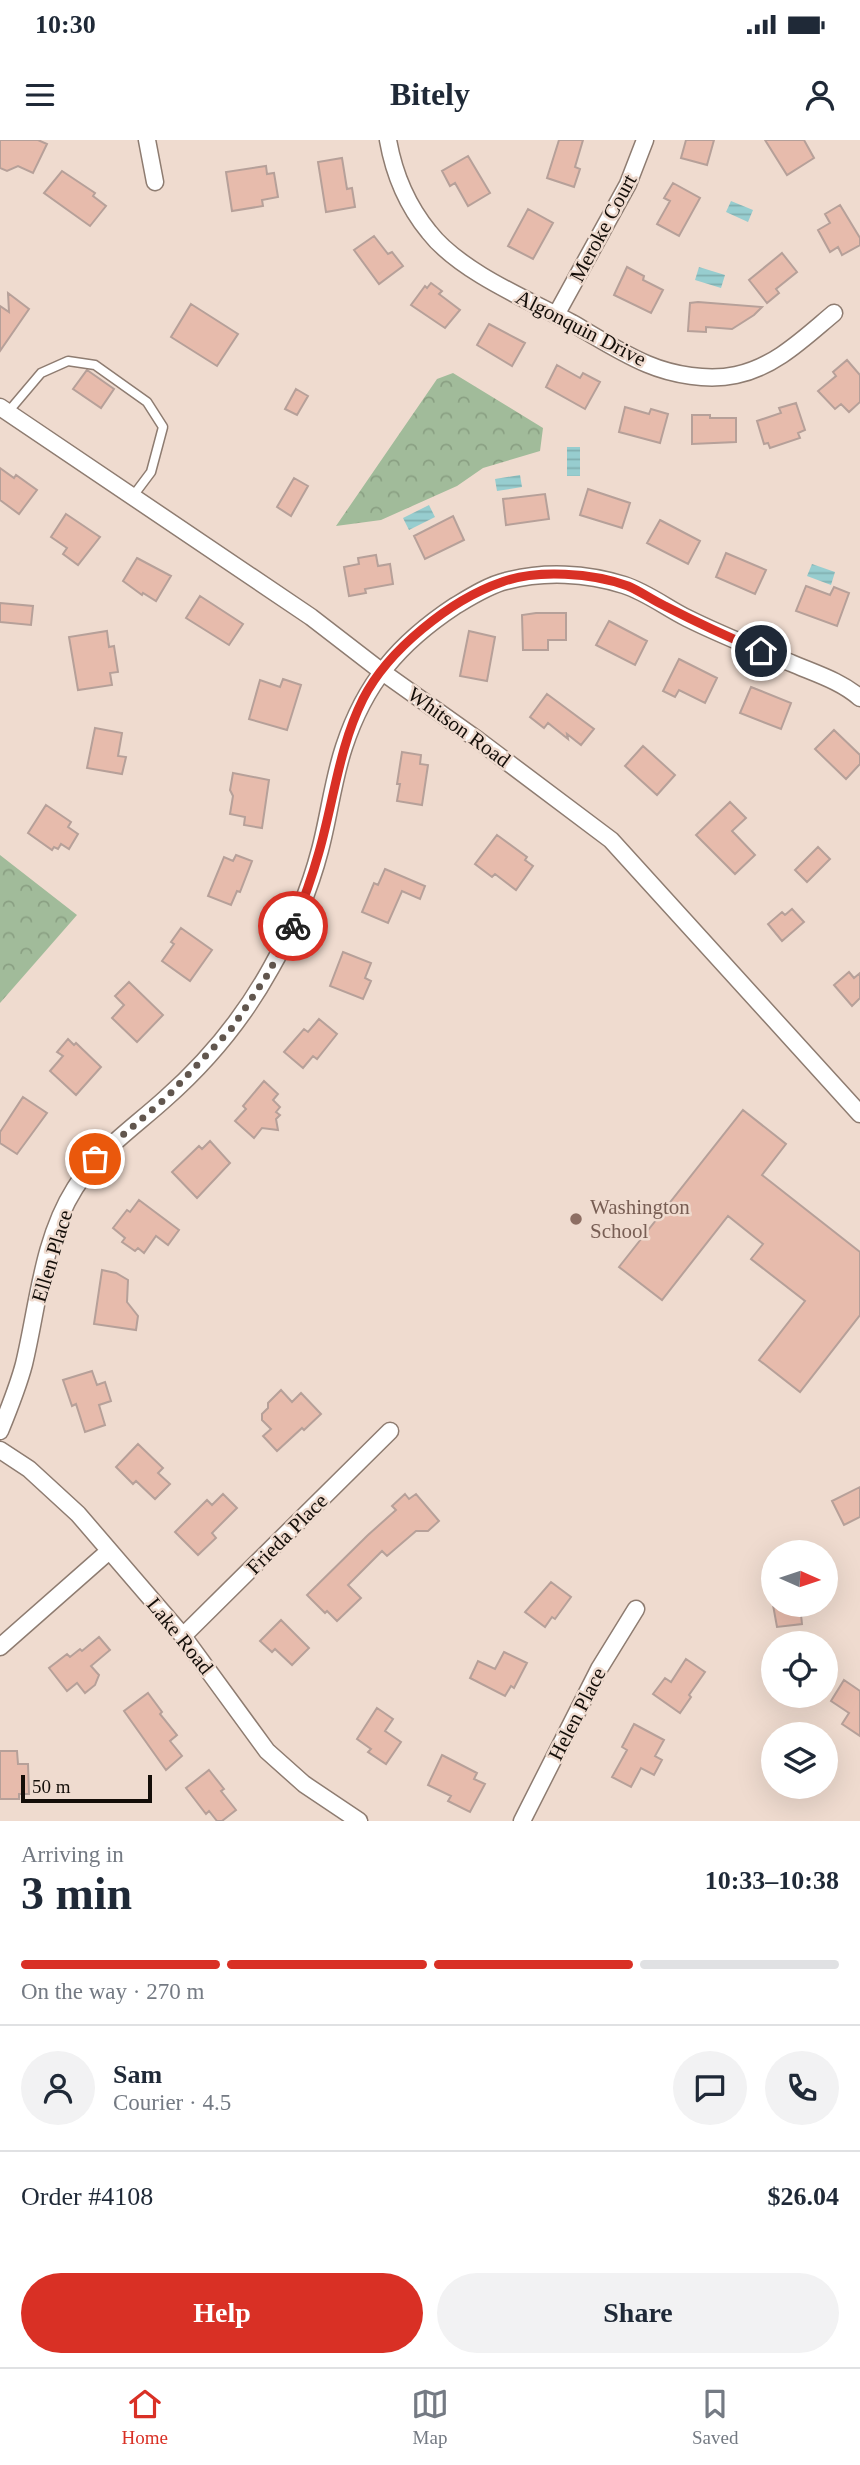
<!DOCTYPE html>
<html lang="en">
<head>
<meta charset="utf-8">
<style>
	body { margin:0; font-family:"Times New Roman",serif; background:#f2f2f3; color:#1f2937; height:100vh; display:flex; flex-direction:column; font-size:26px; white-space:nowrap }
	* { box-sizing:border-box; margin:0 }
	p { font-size:23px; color:#747a83 }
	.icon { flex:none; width:38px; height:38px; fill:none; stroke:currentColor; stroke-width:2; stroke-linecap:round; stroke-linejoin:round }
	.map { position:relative; height:1681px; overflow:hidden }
	.panel { display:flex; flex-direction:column; background:#fff; flex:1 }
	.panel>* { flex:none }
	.needle { width:46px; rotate:93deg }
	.fabs { position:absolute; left:761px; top:1400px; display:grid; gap:14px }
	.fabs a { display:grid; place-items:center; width:77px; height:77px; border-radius:50%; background:#fff; box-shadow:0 7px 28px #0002; font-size:35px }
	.scale { position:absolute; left:21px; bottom:18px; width:131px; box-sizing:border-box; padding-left:7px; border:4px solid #140e09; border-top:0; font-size:19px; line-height:24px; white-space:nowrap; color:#140e09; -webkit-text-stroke:5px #efdbcf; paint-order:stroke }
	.pin { position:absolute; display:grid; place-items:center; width:60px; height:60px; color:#fff; margin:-30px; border:4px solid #fff; border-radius:50%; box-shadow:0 2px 7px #0007 }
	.courier { position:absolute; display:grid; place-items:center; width:70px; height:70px; margin:-35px; border:5px solid #d93025; border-radius:50%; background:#fff; color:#222; box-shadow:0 2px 9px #0007 }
	.overview em { font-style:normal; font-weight:800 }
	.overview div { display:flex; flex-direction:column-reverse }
	.overview { display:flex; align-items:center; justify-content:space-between; height:119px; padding:0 21px }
	h1 { font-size:46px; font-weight:800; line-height:52px }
	.bar { display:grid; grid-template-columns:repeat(4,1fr); gap:10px 7px; align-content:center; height:84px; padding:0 21px }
	.bar i { height:9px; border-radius:5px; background:#e0e1e3 }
	.bar .on { background:#d93025 }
	.bar p { grid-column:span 4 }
	.line { display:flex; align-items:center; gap:18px; padding:0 21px; border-top:2px solid #e0e1e3 }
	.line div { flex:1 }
	.round { display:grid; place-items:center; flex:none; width:74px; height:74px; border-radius:37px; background:#f2f2f3 }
	.action { display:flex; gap:14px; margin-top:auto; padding:14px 21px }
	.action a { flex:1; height:80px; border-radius:42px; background:#d93025; color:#fff; font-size:28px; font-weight:800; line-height:80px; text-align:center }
	.action a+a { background:#f2f2f3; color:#1f2937 }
	.status { display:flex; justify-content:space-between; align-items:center; height:49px; padding:0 35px; background:#fff; direction:ltr }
	.status svg { height:19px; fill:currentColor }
	header { display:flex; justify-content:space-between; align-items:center; height:91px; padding:0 21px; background:#fff; font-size:32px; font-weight:800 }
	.tabs { display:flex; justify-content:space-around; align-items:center; height:98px; border-top:2px solid #e0e1e3; background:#fff; font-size:19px; color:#747a83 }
	.tabs a { display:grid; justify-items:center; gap:4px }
	.tabs .on { color:#d93025 }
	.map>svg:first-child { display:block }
	.forest { fill:url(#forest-crowns) }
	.water { fill:url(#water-rules) }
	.building { fill:#e7bbac; stroke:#b6a099; stroke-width:2 }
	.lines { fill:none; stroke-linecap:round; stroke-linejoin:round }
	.service-casing { stroke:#8e7c71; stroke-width:11 }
	.minor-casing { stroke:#8e7c71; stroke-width:19 }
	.service { stroke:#fff; stroke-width:8 }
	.minor { stroke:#fff; stroke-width:16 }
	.done { stroke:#61564e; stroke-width:7; stroke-dasharray:0 12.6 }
	.route { stroke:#d93025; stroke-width:9 }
	.education-dot { fill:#8d6e63; stroke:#efdbcf; stroke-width:2.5 }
	.labels { text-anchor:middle; stroke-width:5; stroke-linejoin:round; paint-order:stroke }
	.street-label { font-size:21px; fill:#140e09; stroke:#efdbcf }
	.education-label { font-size:21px; fill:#785e54; stroke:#efdbcf; text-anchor:start }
</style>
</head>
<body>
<div class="status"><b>10:30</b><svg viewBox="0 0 49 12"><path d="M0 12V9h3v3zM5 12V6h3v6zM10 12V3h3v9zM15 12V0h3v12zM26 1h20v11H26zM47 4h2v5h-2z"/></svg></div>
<header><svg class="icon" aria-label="menu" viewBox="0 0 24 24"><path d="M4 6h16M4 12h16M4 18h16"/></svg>Bitely<svg class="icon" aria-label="person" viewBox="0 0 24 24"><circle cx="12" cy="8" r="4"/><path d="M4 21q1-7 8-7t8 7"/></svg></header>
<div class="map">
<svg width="860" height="1681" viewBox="0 0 860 1681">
	<defs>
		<pattern id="forest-crowns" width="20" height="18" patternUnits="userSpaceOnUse" patternTransform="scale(1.75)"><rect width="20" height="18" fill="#a1bb9a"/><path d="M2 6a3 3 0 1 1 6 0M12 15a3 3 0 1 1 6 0" fill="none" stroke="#8aa083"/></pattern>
		<pattern id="water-rules" width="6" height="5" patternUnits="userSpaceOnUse" patternTransform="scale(1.75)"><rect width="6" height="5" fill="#97cdcf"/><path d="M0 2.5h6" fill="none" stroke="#81afb0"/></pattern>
	</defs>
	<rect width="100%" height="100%" fill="#efdbcf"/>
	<path class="forest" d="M453,233l90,55 -3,23 -57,17 -26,18 -76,34 -45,6 101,-147z
		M0,715l77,60 -77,88z"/>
	<path class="water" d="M731,61l22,9 -5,12 -22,-10z
		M699,127l26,8 -4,13 -26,-8z
		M567,307h13v29h-13z
		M520,335l2,12 -25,4 -2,-12z
		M429,365l6,12 -26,13 -6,-12z
		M812,424l23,8 -4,13 -24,-9z"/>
	<path class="building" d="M0,0h38l9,4 -14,29 -15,-7 -11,5 -7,-3z
		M559,0h24l-8,27 5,2 -6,18 -27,-9z
		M686,0h28l-7,25 -26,-7z
		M765,0h39l10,18 -27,17z
		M468,16l22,37 -22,13 -13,-23 -5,3 -8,-15z
		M342,18l5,31 5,-1 3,19 -29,5 -8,-50z
		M266,26l1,8 7,-1 4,24 -16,3 1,6 -31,5 -6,-39z
		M62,31l33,22 -2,3 13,10 -16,20 -46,-33z
		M673,43l27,15 -21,38 -22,-12 13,-23 -6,-3z
		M840,65l20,33v7l-18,10 -4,-8 -8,5 -12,-22 12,-7 -5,-9z
		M528,69l25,14 -20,36 -25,-13z
		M374,96l14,18 4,-2 11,14 -24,18 -25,-34z
		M782,113l15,19 -21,17 3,4 -12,10 -18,-23z
		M627,127l17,9 -1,4 20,10 -12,23 -37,-18z
		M431,143l11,8 -3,3 21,16 -15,18 -34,-23 14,-19 2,2z
		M8,153l21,16 -29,42v-45l9,6z
		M698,162l64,5 -8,8 -22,14 -26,-2v5l-18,-1 2,-28z
		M191,164l47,30 -21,32 -46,-29z
		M489,184l36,19 -13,23 -35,-21z
		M847,220l13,15v27l-11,10 -8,-8 -6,5 -17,-18 18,-15 -3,-4z
		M557,225l23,13 3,-5 17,9 -15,27 -39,-22z
		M87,230l27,19 -13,19 -28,-19z
		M296,249l12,7 -11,19 -12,-6z
		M796,263l9,27 -7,3 2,5 -30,10 -2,-5 -4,1 -7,-23 24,-8 -2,-5z
		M625,267l24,7 2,-5 17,5 -8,29 -41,-11z
		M692,275h18v3h26v24l-44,2z
		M0,328l14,10 2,-3 21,15 -18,24 -19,-14z
		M294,338l14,8 -17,30 -14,-9z
		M588,349l42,14 -8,25 -42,-13z
		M545,354l4,25 -43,6 -3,-26z
		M66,374l34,23 -22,28 -15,-11 4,-6 -16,-11z
		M453,376l11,24 -39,19 -11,-23z
		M660,380l40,21 -12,23 -41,-21z
		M726,413l40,17 -11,24 -39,-17z
		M376,415l2,11 12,-2 3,20 -28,5 1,4 -17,3 -5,-29 15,-3 -1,-6z
		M137,418l34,18 -15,25 -13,-8 -1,2 -19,-14z
		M806,446l24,9 4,-8 15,6 -12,33 -41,-15z
		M200,456l43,28 -14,21 -43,-27z
		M0,463l33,3 -2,19 -31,-3z
		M536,473h30v27h-18v10h-25l-1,-35z
		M609,481l38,20 -12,24 -39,-20z
		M107,491l2,16 5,-1 4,26 -8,1 2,12 -34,5 -9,-53z
		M469,491l26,6 -8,44 -27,-5z
		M679,519l38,19 -12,25 -26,-13 -4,7 -12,-6z
		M283,539l18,6 -14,45 -38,-11 11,-39 20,7z
		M751,547l40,16 -10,26 -41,-16z
		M547,554l47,35 -13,16 -14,-11 1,5 -20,-16 -4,5 -14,-11z
		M95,588l27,5 -4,23 8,1 -4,17 -35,-6z
		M834,590l26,25v9l-14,15 -31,-30z
		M643,606l32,29 -18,20 -32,-29z
		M402,612l19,3 -1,9 8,1 -6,40 -25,-4 3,-17h-3z
		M233,633l36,7 -7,48 -18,-3 1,-8 -15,-3 3,-18 -3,-6z
		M730,662l16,16 -14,13 23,24 -20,19 -39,-39z
		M46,665l25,17 -3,5 10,7 -9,15 -8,-5 -3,5 -4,-2 -2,3 -24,-17z
		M497,695l30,22 -2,3 8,6 -17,24 -21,-16 -3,3 -17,-13z
		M818,707l12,12 -23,23 -12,-12z
		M236,715l16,6 -12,31 -3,-1 -6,14 -23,-9 16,-39 9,4z
		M385,729l40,17 -5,13 -18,-8 -14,32 -26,-11 12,-29 4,2z
		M792,769l12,13 -22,19 -14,-17 14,-12 3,3z
		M181,788l31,22 -22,31 -28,-20 12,-17 -3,-2z
		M343,812l28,11 -6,15 6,3 -8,18 -33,-13z
		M849,832l5,6 6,-5v25l-8,8 -18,-21z
		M129,842l34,33 -26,27 -25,-24 12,-13 -9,-9z
		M319,879l18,15 -20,25 -4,-3 -10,12 -19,-16 20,-23 4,3z
		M68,899l6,6 2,-2 25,24 -25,28 -26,-24 13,-15 -6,-4z
		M264,941l14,13 -5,6 7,7 -4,5 4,3 -4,4 2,11 -16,-2 -8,10 -19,-17 11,-12 -3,-3z
		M23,957l24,16 -30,41 -17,-11v-11z
		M743,970l43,34 -24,31 98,77v63l-60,77 -41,-32 46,-59 -54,-42 12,-15 -35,-28 -66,84 -43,-33z
		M210,1001l20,22 -33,35 -25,-26 27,-26 3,3z
		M139,1060l40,30 -11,15 -12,-9 -12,17 -6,-5 -3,3 -13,-9 3,-4 -12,-10 14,-18 3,2z
		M102,1130l14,3 12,7 -1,22 11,14 -2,14 -42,-6z
		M92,1231l5,14 8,-3 6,19 -12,4 6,20 -20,7 -9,-28 -4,2 -9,-26z
		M281,1250l11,12 9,-9 20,21 -17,16 -2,-2 -25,23 -14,-15 8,-7 -9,-9v-6l6,-6v-5z
		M138,1304l25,24 -5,5 12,11 -15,15 -19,-18 -3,3 -17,-17z
		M860,1347v30l-16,8 -12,-24z
		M223,1354l14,14 -25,25 4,5 -18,17 -23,-23 32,-32 5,5z
		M405,1354l4,5 7,-5 23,27 -11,10h-12l-29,25 -5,-5 -34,34 13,13 -24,23 -10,-10 -2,2 -18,-18 61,-60 28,-25 -4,-4z
		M551,1442l20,15 -16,22 -3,-2 -7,10 -20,-15z
		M773,1465h27l2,19 -25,3z
		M281,1480l28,28 -17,17 -17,-16 -3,3 -12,-11z
		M99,1497l11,13 -19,16 8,9 -4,10 -10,8 -8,-10 -10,8 -18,-23 18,-14 3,3 10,-8 2,2z
		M504,1512l23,11 -13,25 -3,-2 -6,10 -35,-18 8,-17 17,8z
		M686,1519l19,13 -16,23 2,2 -11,16 -27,-19 12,-16 6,4z
		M844,1540l16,11v45l-18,-12 7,-11 -18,-12z
		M148,1553l14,19 -2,2 17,21 -7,6 12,15 -16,14 -42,-59z
		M377,1568l16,11 -8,12 16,11 -15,22 -18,-12 3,-3 -14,-10z
		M634,1584l30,16 -9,16 7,4 -8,15 -13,-7 -10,19 -19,-10 15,-27 -5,-3z
		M0,1611h17l1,13h10l1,30h-10v5h-19z
		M442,1615l35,18 -3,6 11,5 -15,28 -22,-11 3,-5 -23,-11z
		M209,1630l15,19 -3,2 15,19 -14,11h-5l-8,-10 -3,3 -20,-26z"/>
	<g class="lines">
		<defs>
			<path id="service" d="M8,272l33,-39 27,-12 27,4 52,37 16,25 -12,45 -18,24"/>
			<path id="minor" d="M147,0l8,42
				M388,0c6,34 19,65 41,92 30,39 99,68 143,91 24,14 49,30 75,41 26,11 61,17 89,11 39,-8 68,-37 98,-62
				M556,175l72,-131 17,-44
				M0,267l311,210 70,54 97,69 133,100 249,274
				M0,1291c9,-22 18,-44 24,-67 14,-58 18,-124 51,-176 23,-37 58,-60 90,-89 42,-37 79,-82 106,-131 21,-37 38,-76 49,-118 9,-34 13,-70 24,-103 21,-64 55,-104 111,-141 15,-9 34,-21 51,-25 38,-10 80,-8 118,4 22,7 43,23 63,33 34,17 69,31 104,45 23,10 50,18 69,35
				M0,1310l29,19 49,45 105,122 84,115 37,33 55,37
				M183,1496l207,-205
				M0,1507l109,-96
				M522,1681l77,-152 37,-60"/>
		</defs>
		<use href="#service" class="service-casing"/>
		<use href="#minor" class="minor-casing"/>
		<use href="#service" class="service"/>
		<use href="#minor" class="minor"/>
	</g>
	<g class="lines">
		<path class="done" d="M95,1019l71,-61 66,-70 36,-54 25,-48"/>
		<path class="route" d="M293,786c10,-24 19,-49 26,-74 15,-52 20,-105 44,-153 25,-49 87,-99 139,-117 35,-13 91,-9 126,4 12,5 24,14 37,20 31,16 63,31 96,45"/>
	</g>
	<circle class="education-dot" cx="576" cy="1079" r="7"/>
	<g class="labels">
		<g class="street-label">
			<text transform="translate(603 88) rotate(-62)" y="7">Meroke Court</text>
			<text transform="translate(581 188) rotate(27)" y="7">Algonquin Drive</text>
			<text transform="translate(459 587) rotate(36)" y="7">Whitson Road</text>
			<text transform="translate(52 1116) rotate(-73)" y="7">Ellen Place</text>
			<text transform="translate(287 1394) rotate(-45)" y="7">Frieda Place</text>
			<text transform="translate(180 1496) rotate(51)" y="7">Lake Road</text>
			<text transform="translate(577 1574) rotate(-63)" y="7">Helen Place</text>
		</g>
		<g class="education-label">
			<text x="590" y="1074">Washington<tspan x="590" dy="24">School</tspan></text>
		</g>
	</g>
</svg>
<div class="fabs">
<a><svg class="needle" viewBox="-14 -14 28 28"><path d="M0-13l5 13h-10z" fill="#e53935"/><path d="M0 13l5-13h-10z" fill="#747a83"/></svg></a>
<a><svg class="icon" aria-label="locate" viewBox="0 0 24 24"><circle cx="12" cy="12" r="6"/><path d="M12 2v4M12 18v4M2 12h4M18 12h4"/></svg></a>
<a><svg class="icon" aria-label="layers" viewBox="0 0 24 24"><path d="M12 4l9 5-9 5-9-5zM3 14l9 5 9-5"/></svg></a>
</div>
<div class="scale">50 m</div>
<div class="pin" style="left:95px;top:1019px;background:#ea580c"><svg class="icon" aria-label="bag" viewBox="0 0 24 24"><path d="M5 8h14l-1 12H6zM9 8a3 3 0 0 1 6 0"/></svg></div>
<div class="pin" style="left:761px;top:511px;background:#1f2937"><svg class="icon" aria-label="home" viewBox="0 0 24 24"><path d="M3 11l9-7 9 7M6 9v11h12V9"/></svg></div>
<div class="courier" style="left:293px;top:786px"><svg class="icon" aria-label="bike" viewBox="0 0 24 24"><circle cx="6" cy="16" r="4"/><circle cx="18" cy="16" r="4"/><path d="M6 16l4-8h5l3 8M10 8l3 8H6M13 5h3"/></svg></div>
</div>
<section class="panel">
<div class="overview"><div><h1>3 min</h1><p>Arriving in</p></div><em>10:33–10:38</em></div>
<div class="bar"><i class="on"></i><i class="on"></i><i class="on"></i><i></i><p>On the way · 270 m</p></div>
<div class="line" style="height:126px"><a class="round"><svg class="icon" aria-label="person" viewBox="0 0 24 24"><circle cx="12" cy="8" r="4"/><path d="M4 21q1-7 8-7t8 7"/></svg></a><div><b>Sam</b><p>Courier · 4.5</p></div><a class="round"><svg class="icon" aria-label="chat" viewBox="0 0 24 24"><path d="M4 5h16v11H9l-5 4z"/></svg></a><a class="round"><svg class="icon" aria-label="phone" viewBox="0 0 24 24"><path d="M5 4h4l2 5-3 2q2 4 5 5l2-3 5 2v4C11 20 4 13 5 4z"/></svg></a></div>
<div class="line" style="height:91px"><div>Order #4108</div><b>$26.04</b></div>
<div class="action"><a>Help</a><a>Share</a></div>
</section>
<nav class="tabs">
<a class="on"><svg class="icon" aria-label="home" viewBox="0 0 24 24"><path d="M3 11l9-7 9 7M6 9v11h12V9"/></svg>Home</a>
<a><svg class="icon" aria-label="map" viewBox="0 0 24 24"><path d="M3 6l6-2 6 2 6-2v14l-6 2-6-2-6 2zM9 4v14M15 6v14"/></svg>Map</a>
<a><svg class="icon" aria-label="saved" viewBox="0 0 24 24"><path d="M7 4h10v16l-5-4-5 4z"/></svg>Saved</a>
</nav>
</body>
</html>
